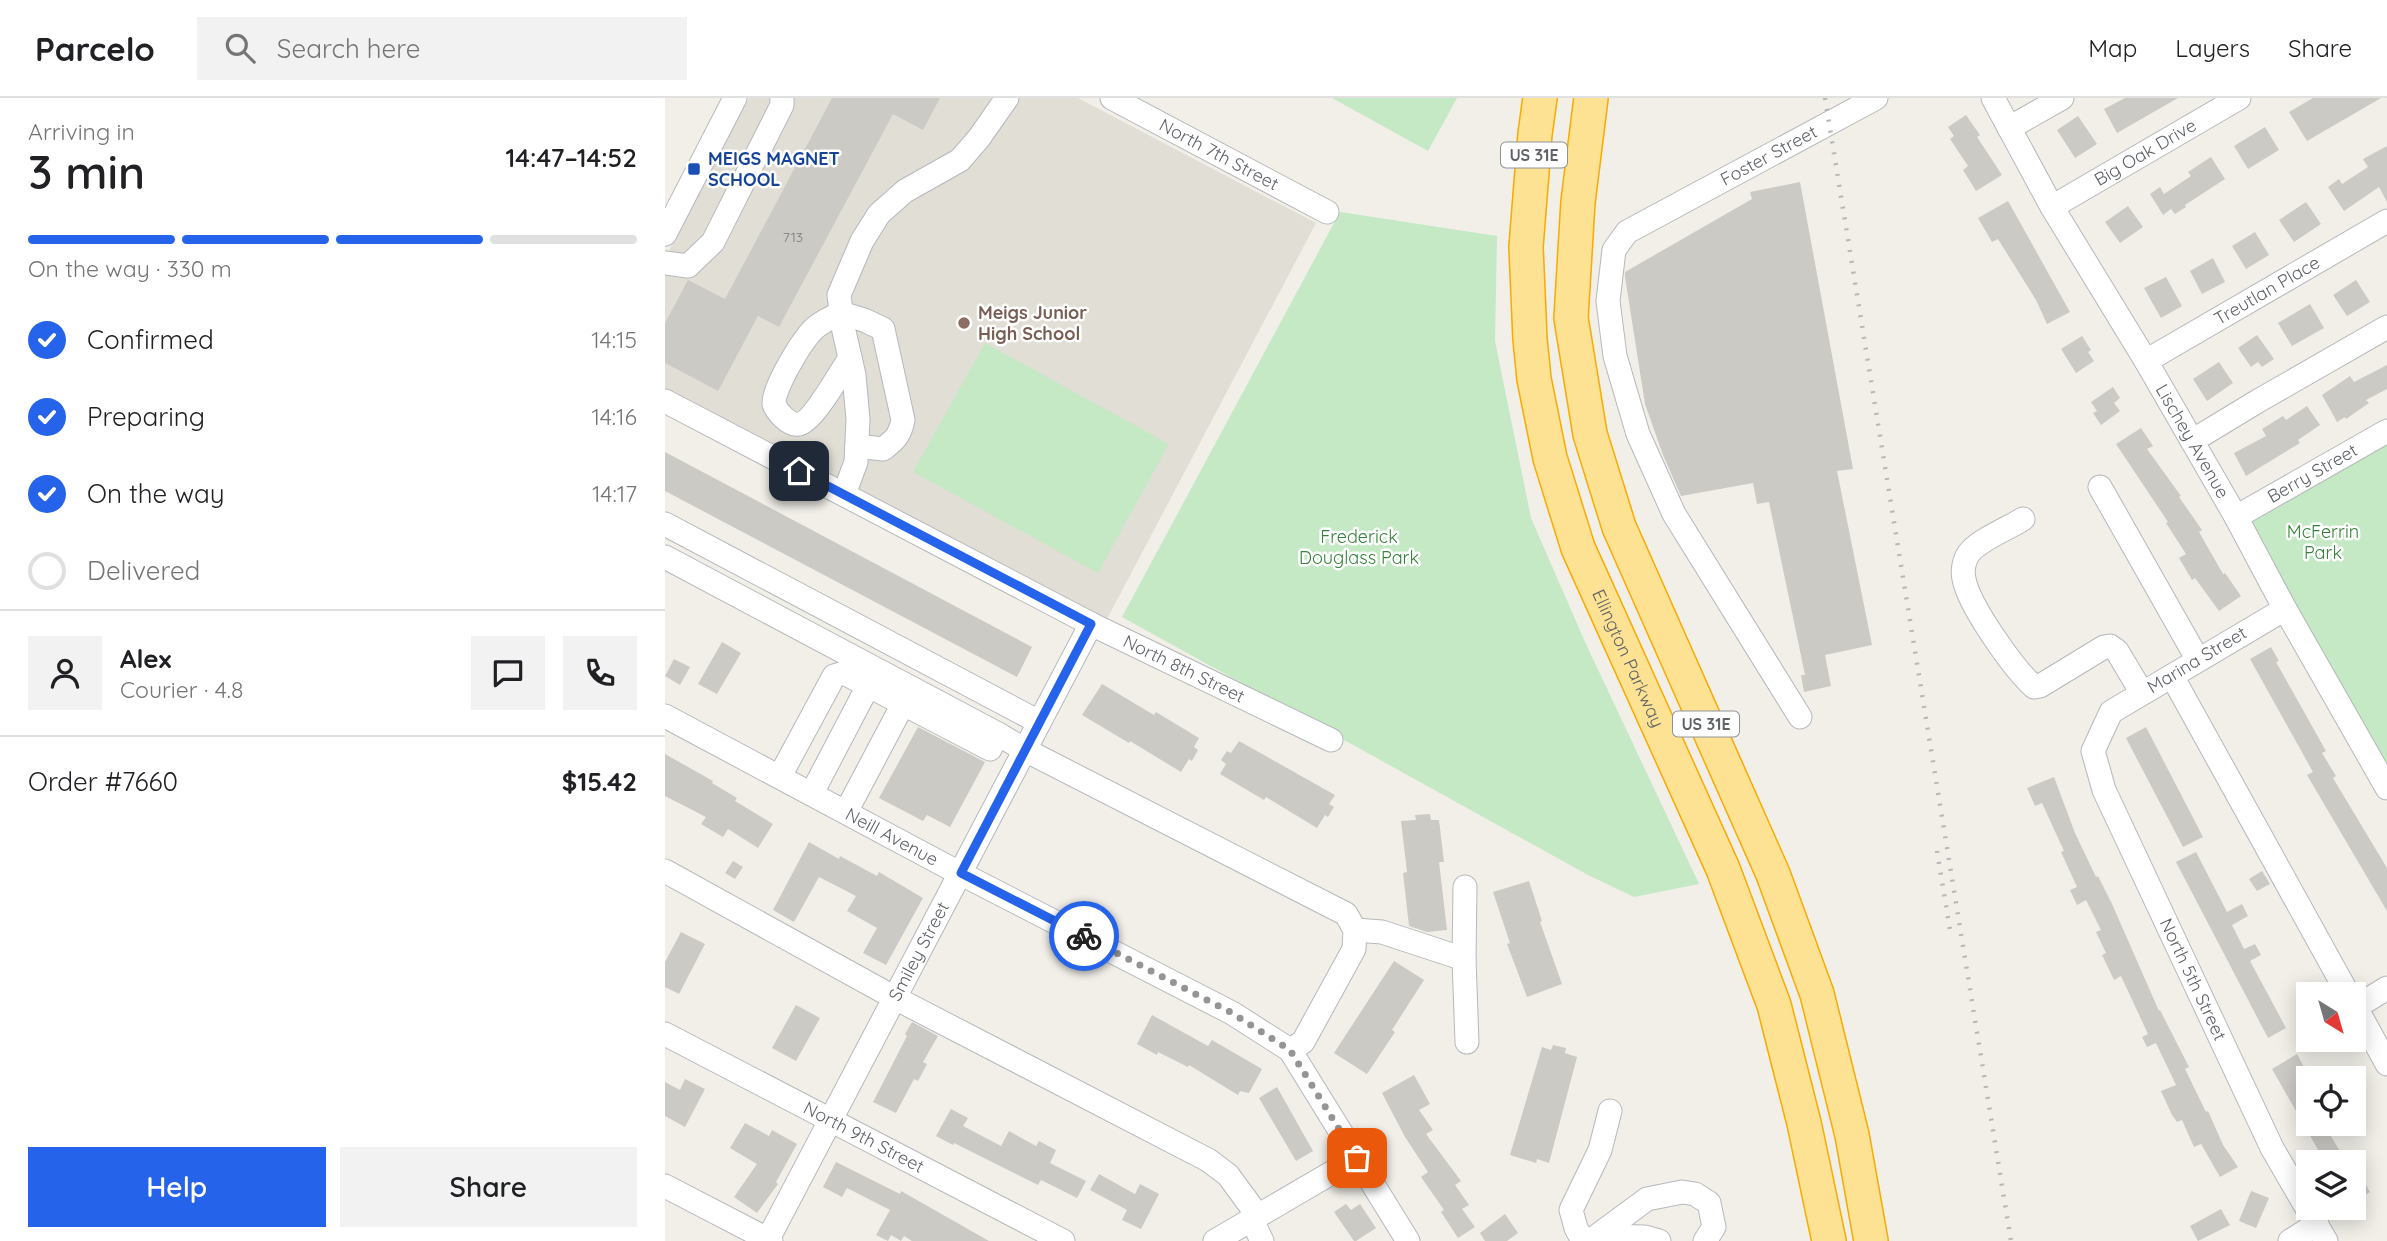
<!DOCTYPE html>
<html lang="en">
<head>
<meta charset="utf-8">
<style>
	body { margin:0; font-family:Quicksand,sans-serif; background:#f2f2f2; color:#202124; height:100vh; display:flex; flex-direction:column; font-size:26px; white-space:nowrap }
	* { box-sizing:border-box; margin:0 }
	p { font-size:23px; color:#757577 }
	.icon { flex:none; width:38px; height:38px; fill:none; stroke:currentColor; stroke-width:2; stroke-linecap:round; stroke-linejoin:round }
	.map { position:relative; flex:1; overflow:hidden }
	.drawer { display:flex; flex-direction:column; background:#fff; width:665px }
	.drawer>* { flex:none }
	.needle { width:46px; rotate:143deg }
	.buttons { position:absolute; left:1631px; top:884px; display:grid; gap:14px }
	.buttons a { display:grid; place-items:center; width:70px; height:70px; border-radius:0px; background:#fff; box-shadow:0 4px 18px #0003; font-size:35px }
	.pin { position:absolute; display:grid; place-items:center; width:60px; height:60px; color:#fff; margin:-30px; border-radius:14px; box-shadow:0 4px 10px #0006 }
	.courier { position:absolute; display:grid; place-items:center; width:70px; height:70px; margin:-35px; border:5px solid #2563eb; border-radius:50%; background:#fff; color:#222; box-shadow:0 2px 9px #0007 }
	.summary em { font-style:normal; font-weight:600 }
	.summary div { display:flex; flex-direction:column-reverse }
	.summary { display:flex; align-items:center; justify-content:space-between; height:119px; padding:0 28px }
	h1 { font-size:46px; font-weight:600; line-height:52px }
	.bar { display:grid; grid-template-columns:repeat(4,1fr); gap:10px 7px; align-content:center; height:84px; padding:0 28px }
	.bar i { height:9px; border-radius:5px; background:#e0e0e0 }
	.bar .current { background:#2563eb }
	.bar p { grid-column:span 4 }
	.line { display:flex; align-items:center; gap:18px; padding:0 28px; border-top:2px solid #e0e0e0 }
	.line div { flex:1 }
	.round { display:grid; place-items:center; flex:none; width:74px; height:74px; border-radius:0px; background:#f2f2f2 }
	ol { padding:0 28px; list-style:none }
	li { display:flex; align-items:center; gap:21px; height:77px }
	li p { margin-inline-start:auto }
	li .icon { padding:7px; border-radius:50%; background:#2563eb; color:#fff; stroke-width:4 }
	li:last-child { color:#757577 }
	li i { width:38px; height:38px; border:4px solid #e0e0e0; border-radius:50% }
	.button { display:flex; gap:14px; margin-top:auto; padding:14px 28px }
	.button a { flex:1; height:80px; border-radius:0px; background:#2563eb; color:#fff; font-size:28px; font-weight:600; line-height:80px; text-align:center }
	.button a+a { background:#f2f2f2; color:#202124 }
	header { display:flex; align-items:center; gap:42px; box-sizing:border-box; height:98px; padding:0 35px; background:#fff; border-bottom:2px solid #e0e0e0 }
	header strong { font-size:33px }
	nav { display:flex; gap:38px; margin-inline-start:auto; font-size:24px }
	.search { width:490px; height:63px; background:#f2f2f2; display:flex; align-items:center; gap:18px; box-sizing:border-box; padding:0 24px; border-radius:0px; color:#757577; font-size:26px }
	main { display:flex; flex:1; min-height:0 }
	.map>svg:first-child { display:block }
	.education { fill:#e1ded6 }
	.green { fill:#c5e8c5 }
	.building { fill:#cccac5 }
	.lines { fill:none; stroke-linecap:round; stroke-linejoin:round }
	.minor-casing { stroke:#b5b8bc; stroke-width:25 }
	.highway-casing { stroke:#f9ab00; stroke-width:36 }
	.minor { stroke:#fff; stroke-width:23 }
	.highway { stroke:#fde293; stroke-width:33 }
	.rail { stroke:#b6b7b8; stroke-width:4.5; stroke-dasharray:2 9; stroke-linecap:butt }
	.done { stroke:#929495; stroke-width:7; stroke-dasharray:0 12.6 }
	.route { stroke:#2563eb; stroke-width:9 }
	.transit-dot { fill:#1a4fb4; stroke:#fff; stroke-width:2.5 }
	.education-dot { fill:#8d6e63; stroke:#fff; stroke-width:2.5 }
	.labels { text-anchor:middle; stroke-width:5; stroke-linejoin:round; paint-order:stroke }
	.number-label { font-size:14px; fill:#7a7d7f }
	.shield { fill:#fff; stroke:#8f9295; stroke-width:2 }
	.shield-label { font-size:16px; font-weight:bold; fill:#5f6368 }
	.street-label { font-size:18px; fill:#5f6368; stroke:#fff }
	.transit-label { font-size:18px; font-weight:bold; fill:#164399; stroke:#fff; text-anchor:start }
	.education-label { font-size:18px; font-weight:bold; fill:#785e54; stroke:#fff; text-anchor:start }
	.park-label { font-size:18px; fill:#348238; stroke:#fff }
</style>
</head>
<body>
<header>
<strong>Parcelo</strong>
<div class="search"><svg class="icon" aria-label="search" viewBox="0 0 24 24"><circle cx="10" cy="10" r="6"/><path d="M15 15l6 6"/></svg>Search here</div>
<nav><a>Map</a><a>Layers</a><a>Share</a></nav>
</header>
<main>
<section class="drawer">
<div class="summary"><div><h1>3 min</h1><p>Arriving in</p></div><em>14:47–14:52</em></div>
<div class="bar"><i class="current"></i><i class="current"></i><i class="current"></i><i></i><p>On the way · 330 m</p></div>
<ol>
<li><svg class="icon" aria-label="check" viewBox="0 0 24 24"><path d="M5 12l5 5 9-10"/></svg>Confirmed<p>14:15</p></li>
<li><svg class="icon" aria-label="check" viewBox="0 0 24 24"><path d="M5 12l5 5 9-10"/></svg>Preparing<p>14:16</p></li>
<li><svg class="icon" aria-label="check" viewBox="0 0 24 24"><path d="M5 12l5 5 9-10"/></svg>On the way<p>14:17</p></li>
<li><i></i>Delivered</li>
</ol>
<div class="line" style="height:126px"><a class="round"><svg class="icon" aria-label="person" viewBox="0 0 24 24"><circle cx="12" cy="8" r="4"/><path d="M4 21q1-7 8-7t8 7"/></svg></a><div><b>Alex</b><p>Courier · 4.8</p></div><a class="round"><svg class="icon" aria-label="chat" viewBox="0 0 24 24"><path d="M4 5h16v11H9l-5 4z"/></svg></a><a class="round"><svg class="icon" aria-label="phone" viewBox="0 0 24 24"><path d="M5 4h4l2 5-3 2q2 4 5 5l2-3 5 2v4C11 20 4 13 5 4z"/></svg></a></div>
<div class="line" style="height:91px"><div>Order #7660</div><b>$15.42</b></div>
<div class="button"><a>Help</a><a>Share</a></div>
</section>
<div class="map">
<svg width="1722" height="1143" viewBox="0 0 1722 1143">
	<rect width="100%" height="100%" fill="#f1efe8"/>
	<path class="education" d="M84,0h329l238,125 -209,396 -442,-231v-130z"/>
	<path class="green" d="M667,0h125l-29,53z
		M675,114l157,24 -2,105 36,177 54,124 114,242 -65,13 -46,-22 -466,-258z
		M320,245l184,101 -71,129 -185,-101z
		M1722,333v356l-151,-270z"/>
	<path class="building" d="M167,0h108l-17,32 -30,-16 -114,213 -21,-11 -40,75 -53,-28v-40l23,-43 37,19z
		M1460,0h53l-61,35 -13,-24z
		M1648,0h68l-74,43 -18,-29z
		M1301,17l14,20 -3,2 25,38 -26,16 -13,-21 5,-4 -18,-27 4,-3 -6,-9z
		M1413,18l19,28 -22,14 -18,-28z
		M1600,29l14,23 -31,19 -14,-23z
		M1722,48v56l-8,-15 -35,24 -16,-24 11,-8 3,5 26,-17 -5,-8z
		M1546,59l14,22 -40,26 1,2 -11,7 -4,-5 -8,6 -13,-21 10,-7 4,7 27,-18 -3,-4z
		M1135,84l53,287 -16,2 35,174 -47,10 6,31 -27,6 -3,-17h4l-36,-173 -12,2 -4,-21 -72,13 -18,-41 -18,-51 -20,-127v-5l127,-73 -2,-7z
		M1343,103l62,111 -23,12 -11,-24 -38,-61 -6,3 -14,-24z
		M1641,104l15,22 -27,18 -15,-22z
		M1463,108l15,21 -23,16 -15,-21z
		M1590,134l14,23 -23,14 -14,-23z
		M1548,160l12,24 -23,12 -12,-23z
		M1501,179l16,29 -21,12 -17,-30z
		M1691,182l14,22 -23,14 -14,-21z
		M1645,206l14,24 -32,18 -14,-23z
		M1592,237l17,24 -12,8 -4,-5 -7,5 -13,-19z
		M1417,238l9,14 -3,2 6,9 -18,12 -15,-24z
		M1554,264l14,21 -26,18 -14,-22z
		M1722,267v24l-21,11 3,3 -23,16 -1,-2 -8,5 -15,-27 28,-19 4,6z
		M1448,289l7,11 -6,5 6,8 -19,14 -8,-12 4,-2 -6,-9z
		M1642,308l13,19 -22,15 2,3 -54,33 -12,-23 32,-17 -4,-7 21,-13 3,4z
		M1476,330l12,18 -6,3 34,47 -2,1 23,33 -3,2 24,42 2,-1 16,23 -22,15 -24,-33 -3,2 -13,-22 7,-4 -20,-31 2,-1 -52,-78z
		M0,354l367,195 -15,30 -352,-186z
		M57,544l19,11 -24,41 -19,-10z
		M1606,549l8,14 -3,1 50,89 -4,2 14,23 -3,2 54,90v43l-80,-136 6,-3 -63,-113z
		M9,561l16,8 -10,18 -15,-9z
		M437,586l52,31 2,-3 43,26 -5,9 4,3 -6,11 -3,-2 -8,13 -51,-31 -1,2 -47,-28z
		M253,629l67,35 -35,65 -23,-12 -4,6 -44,-23z
		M1481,629l57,110 -20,10 -57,-109z
		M574,643l96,54 -6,9 5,3 -6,10 -3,-2 -8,13 -51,-31 -2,3 -44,-26 6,-10 -5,-4 6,-9 4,2z
		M0,656l48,27 -1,2 25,15 -2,3 38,23 -15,24 -30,-19 -5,8 -22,-13 5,-7 -41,-21z
		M1389,679l21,56 21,44 2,-1 14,28 47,107 1,-1 29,57 -4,2 21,43 2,-1 15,34 15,22 -18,10 -19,-33 -7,3 -12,-27 -5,2 -5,-7 -11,-24 15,-6 -20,-42 -9,4 -5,-10 6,-3 -27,-58 -7,4 -12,-25 4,-2 -10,-21 5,-2 -15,-30 -9,5 -7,-15 7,-3 -16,-35 3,-1 -22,-48 -7,3 -8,-18z
		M765,716l1,6h8l5,42h-5l8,68 -20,2 -18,-6 -6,-53 4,-1 -6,-51 15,-1 -1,-5z
		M144,744l30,17 1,-3 37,20 2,-4 44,26 -37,67 -23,-12 14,-25 -30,-17 9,-15 -37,-19 -25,45 -21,-12z
		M1531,754l31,60 15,-8 6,12 -16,9 12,24 11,-5 6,11 -11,6 36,67 -18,10 -92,-176z
		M68,763l10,6 -8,12 -10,-6z
		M1597,773l8,13 -13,7 -8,-12z
		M864,783l13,40 -2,1 22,62 -35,13 -20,-53 3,-1 -17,-51z
		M16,834l24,12 -26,50 -14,-7v-25z
		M729,863l30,19 -32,50 3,2 -28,42 -33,-21z
		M131,907l24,13 -24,43 -24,-13z
		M487,917l56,31 4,-6 50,29 -13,24 -9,-2 -2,4 -49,-30 -1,2 -30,-15 -1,3 -20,-11z
		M247,924l26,14 -15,26 4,2 -9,17 -4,-2 -18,34 -23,-11 34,-66 -2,-2z
		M888,947l13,3 -1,5 12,4 -28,106 -12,-4 -1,4 -26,-8 32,-108 9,3z
		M1632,956l9,17 -9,5 11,19v29h16l22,38h-21l-53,-93z
		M749,977l16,29 -11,6 14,20 -7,4 35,47 -6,4 14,20 -7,4 13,18 -17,11 -17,-26 3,-2 -23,-33 7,-5 -23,-35 -23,-44z
		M20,981l20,10 -20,38 -20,-11v-34l15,8z
		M612,989l36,64 -17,10 -37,-63z
		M286,1011l17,9 -5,8 38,20 8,-15 27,15 3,-5 17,9 -6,13 36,18 -9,17 -36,-18 -3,5 -84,-42 -1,2 -17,-9z
		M80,1025l24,13 3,-6 25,14 -21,38 2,2 -21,29 -23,-16 23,-33 -27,-16z
		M171,1064l64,32 1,-3 88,50h-77l-8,-5 -3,5 -10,-6 -3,6 -12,-6 14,-25 -43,-22 -5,9 -19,-10z
		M1689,1066l16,28 -16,9z
		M434,1076l36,20 5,-10 19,10 -18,35 -19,-9 5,-10 -37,-20z
		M1586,1093l18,7 -13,30 -17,-7z
		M681,1106l5,6 9,-6 16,24 -20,13h-2l-20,-29z
		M1556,1111l9,16 -32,16 -8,-15z
		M840,1116l13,19 -11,8h-22l-5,-8z"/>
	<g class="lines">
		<defs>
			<g id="minor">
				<path id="s1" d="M447,0l215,114"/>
				<path id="s2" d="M1328,0l59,109 94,154 90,156 49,92 102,179"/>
				<path d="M1344,30l53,-30"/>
				<path id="s3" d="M1387,109l187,-109"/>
				<path d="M0,136l70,-136"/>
				<path d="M0,165l23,3 25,-24 69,-137v-7"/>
				<path d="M185,260c-9,13 -37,64 -51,66 -10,2 -22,-12 -25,-20 -1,-16 29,-66 42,-77 8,-6 16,-10 25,-14l23,7 19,9 20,91c-3,15 -8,20 -20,29l-26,-3"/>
				<path id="s4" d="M1481,263l241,-140"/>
				<path id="s5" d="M0,303l426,223 240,116"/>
				<path d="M1527,343l66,-40 129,-74"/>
				<path d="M1435,389l98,173"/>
				<path d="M179,396l12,-32 2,-43 -4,-44 -11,-48 -4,-32 23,-54 17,-27 26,-23 55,-31 19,-22 28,-40"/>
				<path id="s6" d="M1571,419l151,-86"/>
				<path d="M1358,421c-14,9 -44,21 -54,34 -5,7 -7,18 -5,26 5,27 50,90 70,108l6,-1 64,-39 6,-1 7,5 25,42"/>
				<path d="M0,426l374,198"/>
				<path d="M0,459l333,177"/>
				<path id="s7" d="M1620,511l-174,103 -18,39 11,39 168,358 54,93"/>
				<path d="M1507,578l176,318"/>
				<path id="s8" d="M0,618l281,150 286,147 58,37 118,191"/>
				<path id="s9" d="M1135,619l-126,-203 -36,-80 -23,-78 -7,-55 6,-51 13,-18 249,-134"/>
				<path d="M115,678l54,-100 10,-3 146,76 8,-15 27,16 321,164 9,16 -1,19 -51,93 -13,8"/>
				<path d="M147,695l56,-107"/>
				<path d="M181,714l57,-108"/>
				<path d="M0,773l230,127 313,162 20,15 30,41"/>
				<path d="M690,832l27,2 82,27 3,83"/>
				<path d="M799,861l1,-72"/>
				<path d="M1689,906l33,60"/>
				<path d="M1691,909l31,-19"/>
				<path id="s10" d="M0,936l398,207"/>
				<path d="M0,1088l106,55"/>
				<path d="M587,1122l10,21"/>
				<path d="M933,1138l47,1 14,4"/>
				<path id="s11" d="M102,1143l324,-617"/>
				<path d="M550,1143l142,-83"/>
				<path d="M918,1143l-7,-13 -5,-18 29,-60 10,-39"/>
				<path d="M925,1143l57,-42 35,-7 13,2 14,9 5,24 -9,14"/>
				<path d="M1625,1143l27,-17"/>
			</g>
			<g id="highway">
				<path id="s12" d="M875,0l-5,36 -9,113 4,92 4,40 16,79 28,90 145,321 51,136 30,118 25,118"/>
				<path d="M926,0l-13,104 -7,116 19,116 29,93 154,347 44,120 35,141 19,106"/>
			</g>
		</defs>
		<use href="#minor" class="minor-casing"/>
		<use href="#highway" class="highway-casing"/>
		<use href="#minor" class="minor"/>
		<use href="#highway" class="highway"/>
		<path class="rail" d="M1160,0l186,1143
			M1272,753l13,79"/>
	</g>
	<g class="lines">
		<path class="done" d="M419,838l148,77 58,37 67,108"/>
		<path class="route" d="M134,373l292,153 -130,249 123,63"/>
	</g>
	<rect class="transit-dot" x="22" y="64" width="14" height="14" rx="3.5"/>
	<circle class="education-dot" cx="299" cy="225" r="7"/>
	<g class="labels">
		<g class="number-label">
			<text x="128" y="144">713</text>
		</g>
		<g class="shield">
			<rect x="836" y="44.5" width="66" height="25" rx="5"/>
			<rect x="1008" y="613.5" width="66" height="25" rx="5"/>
		</g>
		<g class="shield-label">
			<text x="869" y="63">US 31E</text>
			<text x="1041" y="632">US 31E</text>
		</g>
		<g class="street-label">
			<text dy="6" stroke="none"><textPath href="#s3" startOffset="108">Big Oak Drive</textPath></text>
			<text dy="6" stroke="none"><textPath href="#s1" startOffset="121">North 7th Street</textPath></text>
			<text dy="6" stroke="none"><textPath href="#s9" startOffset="698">Foster Street</textPath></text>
			<text dy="6" stroke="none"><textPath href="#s4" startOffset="140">Treutlan Place</textPath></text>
			<text dy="6" stroke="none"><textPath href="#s2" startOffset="397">Lischey Avenue</textPath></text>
			<text dy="6" stroke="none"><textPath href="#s6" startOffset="88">Berry Street</textPath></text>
			<text dy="6" stroke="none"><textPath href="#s12" startOffset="578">Ellington Parkway</textPath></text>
			<text transform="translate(1532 562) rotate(-31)" y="6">Marina Street</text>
			<text dy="6" stroke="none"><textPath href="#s5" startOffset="584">North 8th Street</textPath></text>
			<text dy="6" stroke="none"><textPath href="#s8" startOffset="257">Neill Avenue</textPath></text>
			<text dy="6" stroke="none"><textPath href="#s11" startOffset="327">Smiley Street</textPath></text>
			<text dy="6" stroke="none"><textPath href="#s7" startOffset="495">North 5th Street</textPath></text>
			<text dy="6" stroke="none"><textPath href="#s10" startOffset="224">North 9th Street</textPath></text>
		</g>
		<g class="transit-label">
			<text x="43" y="67">MEIGS MAGNET<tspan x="43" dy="21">SCHOOL</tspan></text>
		</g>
		<g class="education-label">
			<text x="313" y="221">Meigs Junior<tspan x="313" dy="21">High School</tspan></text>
		</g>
		<g class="park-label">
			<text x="1658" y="440">McFerrin<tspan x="1658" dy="21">Park</tspan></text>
			<text x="694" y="445">Frederick<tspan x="694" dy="21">Douglass Park</tspan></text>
		</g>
	</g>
</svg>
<div class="buttons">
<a><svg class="needle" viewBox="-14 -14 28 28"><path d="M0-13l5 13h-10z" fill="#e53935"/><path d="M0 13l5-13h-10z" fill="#757577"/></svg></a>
<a><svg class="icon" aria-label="locate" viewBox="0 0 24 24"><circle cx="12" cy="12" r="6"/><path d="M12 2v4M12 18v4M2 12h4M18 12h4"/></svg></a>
<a><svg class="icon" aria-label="layers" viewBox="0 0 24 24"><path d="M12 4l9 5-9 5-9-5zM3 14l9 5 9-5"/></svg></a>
</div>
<div class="pin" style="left:692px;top:1060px;background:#ea580c"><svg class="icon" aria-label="bag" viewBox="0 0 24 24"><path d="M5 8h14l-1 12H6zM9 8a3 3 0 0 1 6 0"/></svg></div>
<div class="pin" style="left:134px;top:373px;background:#1f2937"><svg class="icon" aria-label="home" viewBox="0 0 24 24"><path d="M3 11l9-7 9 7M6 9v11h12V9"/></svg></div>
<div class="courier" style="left:419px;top:838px"><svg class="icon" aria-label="bike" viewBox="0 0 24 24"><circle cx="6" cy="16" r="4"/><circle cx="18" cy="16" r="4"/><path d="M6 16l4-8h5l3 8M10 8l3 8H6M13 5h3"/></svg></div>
</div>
</main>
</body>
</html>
